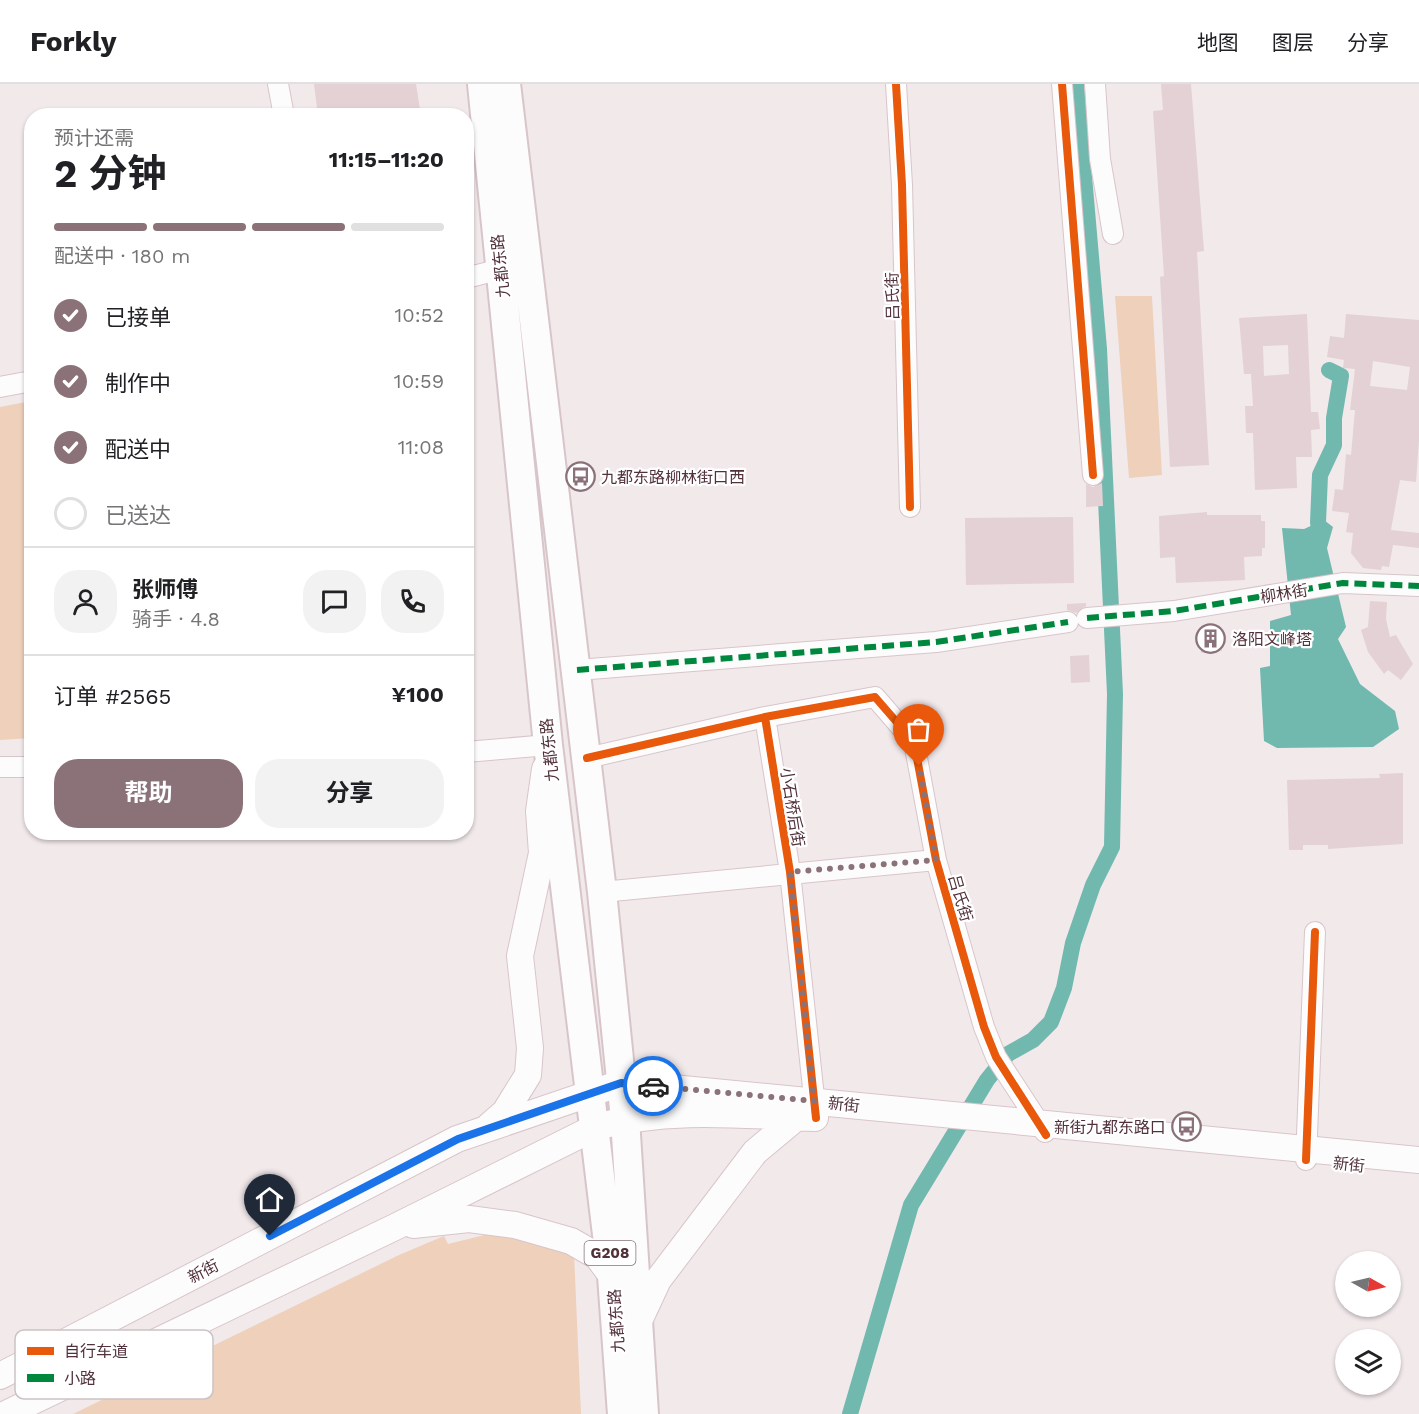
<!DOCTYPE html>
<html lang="zh">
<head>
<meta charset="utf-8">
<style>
	body { margin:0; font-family:"Work Sans","Noto Sans SC",sans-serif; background:#f2f2f2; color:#202124; height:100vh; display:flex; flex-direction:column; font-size:22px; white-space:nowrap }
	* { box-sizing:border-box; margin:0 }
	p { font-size:20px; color:#757577 }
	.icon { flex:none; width:33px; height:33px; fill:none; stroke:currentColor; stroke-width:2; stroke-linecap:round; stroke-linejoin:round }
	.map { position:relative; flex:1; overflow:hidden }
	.sheet { position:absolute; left:24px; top:24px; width:450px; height:732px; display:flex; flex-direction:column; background:#fff; border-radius:24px; box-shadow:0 2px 4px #0004 }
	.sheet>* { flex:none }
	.needle { width:39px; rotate:98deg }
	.controls { position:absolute; left:1335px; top:1167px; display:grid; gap:12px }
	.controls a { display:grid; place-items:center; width:66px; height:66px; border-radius:50%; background:#fff; box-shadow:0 2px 4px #0004; font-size:30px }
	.pin { position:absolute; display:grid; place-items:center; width:51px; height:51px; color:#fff; margin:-62px -26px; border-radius:50% 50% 50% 0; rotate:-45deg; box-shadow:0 0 6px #0007 }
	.pin .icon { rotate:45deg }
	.courier { position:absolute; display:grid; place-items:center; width:60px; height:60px; margin:-30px; border:4px solid #1a73e8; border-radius:50%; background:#fff; color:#222; box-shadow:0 2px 8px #0007 }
	.summary em { font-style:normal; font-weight:700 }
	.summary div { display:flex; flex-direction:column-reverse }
	.summary { display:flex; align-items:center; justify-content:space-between; height:102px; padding:0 30px }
	h1 { font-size:39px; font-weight:700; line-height:45px }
	.bar { display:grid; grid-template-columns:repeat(4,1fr); gap:9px 6px; align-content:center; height:72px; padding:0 30px }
	.bar i { height:8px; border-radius:4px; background:#e0e0e0 }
	.bar .on { background:#8a7278 }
	.bar p { grid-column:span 4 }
	.line { display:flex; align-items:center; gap:15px; padding:0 30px; border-top:2px solid #e0e0e0 }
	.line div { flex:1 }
	.round { display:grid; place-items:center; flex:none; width:63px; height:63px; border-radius:24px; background:#f2f2f2 }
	ol { padding:0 30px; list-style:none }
	li { display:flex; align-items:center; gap:18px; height:66px }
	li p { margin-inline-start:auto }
	li .icon { padding:6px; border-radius:50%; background:#8a7278; color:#fff; stroke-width:4 }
	li:last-child { color:#757577 }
	li i { width:33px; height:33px; border:3px solid #e0e0e0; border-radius:50% }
	.cta { display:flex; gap:12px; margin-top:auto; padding:12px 30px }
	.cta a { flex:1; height:69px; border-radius:24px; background:#8a7278; color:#fff; font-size:24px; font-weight:700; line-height:69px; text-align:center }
	.cta a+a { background:#f2f2f2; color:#202124 }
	header { display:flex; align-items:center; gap:36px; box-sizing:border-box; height:84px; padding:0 30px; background:#fff; border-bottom:2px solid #e0e0e0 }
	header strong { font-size:28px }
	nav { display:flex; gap:33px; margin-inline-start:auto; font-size:21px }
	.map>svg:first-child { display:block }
	.green { fill:#eed0bb }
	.water { fill:#71b8af }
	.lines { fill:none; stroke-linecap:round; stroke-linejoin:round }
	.canal { stroke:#71b8af; stroke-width:16 }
	.building { fill:#e3d1d5; fill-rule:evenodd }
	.minor-casing { stroke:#d8c5ca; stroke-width:22 }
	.major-casing { stroke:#d8c5ca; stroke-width:28 }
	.highway-casing { stroke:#d8c5ca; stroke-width:32 }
	.minor { stroke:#fdfcfc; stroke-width:20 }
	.major { stroke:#fdfcfc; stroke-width:26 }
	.highway { stroke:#fdfcfc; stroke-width:28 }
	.quiet { stroke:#00873e; stroke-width:6; stroke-dasharray:12 6; stroke-linecap:butt }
	.cycleway-casing { stroke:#fff; stroke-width:11 }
	.cycleway { stroke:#e8590c; stroke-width:8 }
	.done { stroke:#8a7278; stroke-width:6; stroke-dasharray:0 10.8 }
	.route { stroke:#1a73e8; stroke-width:8 }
	.labels { text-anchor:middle; stroke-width:4.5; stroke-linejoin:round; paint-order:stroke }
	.shield { fill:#fff; stroke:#867075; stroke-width:1.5 }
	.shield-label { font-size:15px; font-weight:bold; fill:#52323a }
	.street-label { font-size:16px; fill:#52323a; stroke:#fff }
	.poi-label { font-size:16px; fill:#52323a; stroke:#fff; text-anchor:start }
	.key { fill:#fff; stroke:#cbc2c4; stroke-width:1.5 }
	.key-label { font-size:16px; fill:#52323a }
</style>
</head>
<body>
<header>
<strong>Forkly</strong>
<nav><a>地图</a><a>图层</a><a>分享</a></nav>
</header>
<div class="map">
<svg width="1419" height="1330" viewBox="0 0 1419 1330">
	<rect width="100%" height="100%" fill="#f2e9eb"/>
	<path class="green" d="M1115,212h37l10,179 -33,3z
		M31,317v337l-31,2v-333z
		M505,1146l69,23 7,161h-508l326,-159 45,-19 4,8z"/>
	<path class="water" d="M1324,436l9,7 -6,21 19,79 -8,12 22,45 35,27 4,18 -26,18 -96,1 -13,-7 -4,-73 10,-2v-45l21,-6 -9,-87 22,1z"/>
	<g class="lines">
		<path class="canal" d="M1318,439l2,-48 14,-30v-27l7,-42 -12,-6
			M850,1330l61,-209 76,-125 21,-26 25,-14 18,-18 13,-34 9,-45 20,-58 19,-38 3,-153 -16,-345 -23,-265"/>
	</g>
	<path class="building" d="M314,0h102l5,32h-103z
		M1161,0h30l13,167 -7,1 12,213 -39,2 -10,-190 4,-1 -11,-165 10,-1z
		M1307,230l4,98h7l2,17 -9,1 1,27h-16l1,31 -42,2 -2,-57h-7l-1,-27h8l-2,-32h-7l-5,-56zM1288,261l1,29 -25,2 -1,-30z
		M1346,230l73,6v120l-3,42 -16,-2 -9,50 28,3v15l-26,-3 -4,22 -7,-1 -1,4 -18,-2 -12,-15 2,-20 -7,-1 3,-19 -17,-2 3,-22 8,1 3,-36 5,1 4,-45h-5l5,-41 -12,-1 1,-8 -17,-3 3,-21 14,2zM1373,277l37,6 -3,23 -37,-4z
		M1102,399l1,23 -17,1v-23l7,3z
		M1207,428v3h54v6h4v27h-3v8l-18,1 1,23 -69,3 -1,-26 -15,1 -1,-42z
		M1073,433l1,66 -108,2 -1,-67z
		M1370,517l17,1 -1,17 4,18 6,-2 17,29 -12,16 -13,-10 -4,4 -16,-22 -7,-22 7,-3z
		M1086,519v3l-10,7 -9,-3v-6z
		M1220,542l2,25 -21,2 -2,-25z
		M1089,571l1,27 -19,1 -1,-27z
		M1403,689v71l-75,5v-4h-25v5h-14l-2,-70 93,-2 -1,-4z"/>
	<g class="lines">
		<defs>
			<path id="minor" d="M278,0l6,32
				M896,0l6,101 8,322
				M1062,0l31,391
				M1095,0l5,75 13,75
				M466,194l35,-9
				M0,303l32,-6
				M1087,534l87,-7 169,-28 76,3
				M577,586l359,-28 132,-20
				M765,633l25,155 26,244
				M466,668l82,-7
				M587,674l178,-41 110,-20 39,45 22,118 48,167 12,30 49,75
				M0,683h32
				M602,808l334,-32
				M1306,1076l9,-228"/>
			<path id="major" d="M489,1042l16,-14 23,-37 2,-27 -10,-92 22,-103 -3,-42 6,-42
				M413,1141l56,-6 46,6 56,16 26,15 15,20
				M638,1239l20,-43 97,-128 42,-35
				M0,1292l457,-237 164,-56 798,77
				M6,1330l389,-187 201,-100c72,-20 146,-12 219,-9"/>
			<path id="highway" d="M482,0l66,661 64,531 10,138
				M506,0l96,808 23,227 19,295"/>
		</defs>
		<use href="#minor" class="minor-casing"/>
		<use href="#major" class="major-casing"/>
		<use href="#highway" class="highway-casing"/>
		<use href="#minor" class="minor"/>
		<use href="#major" class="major"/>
		<use href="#highway" class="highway"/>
		<path class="quiet" d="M1087,534l87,-7 169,-28 76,3
			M577,586l359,-28 132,-20"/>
		<defs>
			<path id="cycleway" d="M896,0l6,101 8,322
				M1062,0l31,391
				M765,633l25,155 26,246
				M587,674l178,-41 110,-20 39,45 22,118 48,167 12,30 50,78
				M1306,1076l9,-228"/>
		</defs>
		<use href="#cycleway" class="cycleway-casing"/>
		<use href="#cycleway" class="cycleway"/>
	</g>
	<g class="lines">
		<path class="done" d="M653,1002l161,15 -24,-229 146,-12 -17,-94"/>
		<path class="route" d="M270,1152l188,-97 163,-56 32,3"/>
	</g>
	<defs>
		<symbol id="bus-ring" viewBox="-11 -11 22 22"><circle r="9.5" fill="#fff" stroke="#8a7278" stroke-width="1.5"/><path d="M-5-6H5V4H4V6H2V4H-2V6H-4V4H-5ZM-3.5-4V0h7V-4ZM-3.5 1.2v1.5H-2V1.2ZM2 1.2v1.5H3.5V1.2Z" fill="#8a7278"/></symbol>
		<symbol id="building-ring" viewBox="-11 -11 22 22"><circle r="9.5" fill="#fff" stroke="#8a7278" stroke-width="1.5"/><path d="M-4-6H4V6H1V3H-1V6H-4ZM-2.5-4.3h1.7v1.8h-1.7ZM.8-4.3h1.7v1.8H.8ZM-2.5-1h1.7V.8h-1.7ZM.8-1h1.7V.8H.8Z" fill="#8a7278"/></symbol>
	</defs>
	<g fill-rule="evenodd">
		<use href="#bus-ring" x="564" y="376" width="33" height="33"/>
		<use href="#building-ring" x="1194" y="538" width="33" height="33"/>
		<use href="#bus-ring" x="1170" y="1026" width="33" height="33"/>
	</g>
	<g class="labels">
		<rect class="shield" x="584.5" y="1157" width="51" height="24" rx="4.5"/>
		<g class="shield-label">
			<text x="610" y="1174">G208</text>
		</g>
		<g class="street-label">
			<text transform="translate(500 182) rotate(-96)" y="6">九都东路</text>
			<text transform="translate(892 212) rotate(-91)" y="6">吕氏街</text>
			<text transform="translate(1284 509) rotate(-9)" y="6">柳林街</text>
			<text transform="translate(549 666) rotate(-96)" y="6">九都东路</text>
			<text transform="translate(793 723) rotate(81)" y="6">小石桥后街</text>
			<text transform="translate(961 814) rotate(74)" y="6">吕氏街</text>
			<text transform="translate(844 1020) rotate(6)" y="6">新街</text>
			<text transform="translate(1349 1080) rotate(6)" y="6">新街</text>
			<text transform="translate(203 1187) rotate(-27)" y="6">新街</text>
			<text transform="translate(616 1237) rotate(-94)" y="6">九都东路</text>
		</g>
		<g class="poi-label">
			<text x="601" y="399">九都东路柳林街口西</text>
			<text x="1232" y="561">洛阳文峰塔</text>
			<text x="1166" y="1049" text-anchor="end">新街九都东路口</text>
		</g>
	</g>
	<rect x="15" y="1246" width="198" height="69" rx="9" class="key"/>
	<rect x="27" y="1263" width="27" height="8" fill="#e8590c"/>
	<rect x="27" y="1290" width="27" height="8" fill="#00873e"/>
	<g class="key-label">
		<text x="64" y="1273">自行车道</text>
		<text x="64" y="1300">小路</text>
	</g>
</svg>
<div class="controls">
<a><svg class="needle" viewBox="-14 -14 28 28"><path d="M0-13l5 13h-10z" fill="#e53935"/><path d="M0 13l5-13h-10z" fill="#757577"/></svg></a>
<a><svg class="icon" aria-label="layers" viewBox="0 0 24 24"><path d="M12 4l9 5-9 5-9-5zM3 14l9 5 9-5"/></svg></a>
</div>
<div class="pin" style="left:919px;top:682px;background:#ea580c"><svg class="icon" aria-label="bag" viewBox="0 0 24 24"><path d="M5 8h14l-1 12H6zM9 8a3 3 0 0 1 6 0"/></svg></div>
<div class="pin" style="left:270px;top:1152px;background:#1f2937"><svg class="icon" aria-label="home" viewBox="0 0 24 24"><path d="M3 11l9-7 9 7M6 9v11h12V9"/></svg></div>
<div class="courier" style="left:653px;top:1002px"><svg class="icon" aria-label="car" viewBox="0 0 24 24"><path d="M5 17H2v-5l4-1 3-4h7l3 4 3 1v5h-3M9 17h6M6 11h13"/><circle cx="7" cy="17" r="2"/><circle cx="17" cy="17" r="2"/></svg></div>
<section class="sheet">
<div class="summary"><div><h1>2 分钟</h1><p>预计还需</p></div><em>11:15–11:20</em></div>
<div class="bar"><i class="on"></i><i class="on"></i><i class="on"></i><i></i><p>配送中 · 180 m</p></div>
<ol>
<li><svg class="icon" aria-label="check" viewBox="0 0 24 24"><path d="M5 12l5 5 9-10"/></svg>已接单<p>10:52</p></li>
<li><svg class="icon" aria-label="check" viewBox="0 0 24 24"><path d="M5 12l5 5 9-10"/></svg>制作中<p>10:59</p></li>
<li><svg class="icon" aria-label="check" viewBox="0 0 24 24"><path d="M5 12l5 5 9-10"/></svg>配送中<p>11:08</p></li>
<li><i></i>已送达</li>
</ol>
<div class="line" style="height:108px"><a class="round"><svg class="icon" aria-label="person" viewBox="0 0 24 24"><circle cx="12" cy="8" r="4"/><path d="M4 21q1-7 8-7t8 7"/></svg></a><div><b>张师傅</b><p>骑手 · 4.8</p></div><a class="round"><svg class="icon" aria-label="chat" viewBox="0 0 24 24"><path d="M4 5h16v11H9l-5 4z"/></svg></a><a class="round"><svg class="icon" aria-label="phone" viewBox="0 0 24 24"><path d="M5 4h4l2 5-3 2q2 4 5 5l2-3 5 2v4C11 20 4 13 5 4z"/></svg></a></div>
<div class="line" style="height:78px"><div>订单 #2565</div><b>¥100</b></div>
<div class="cta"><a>帮助</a><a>分享</a></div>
</section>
</div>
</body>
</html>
